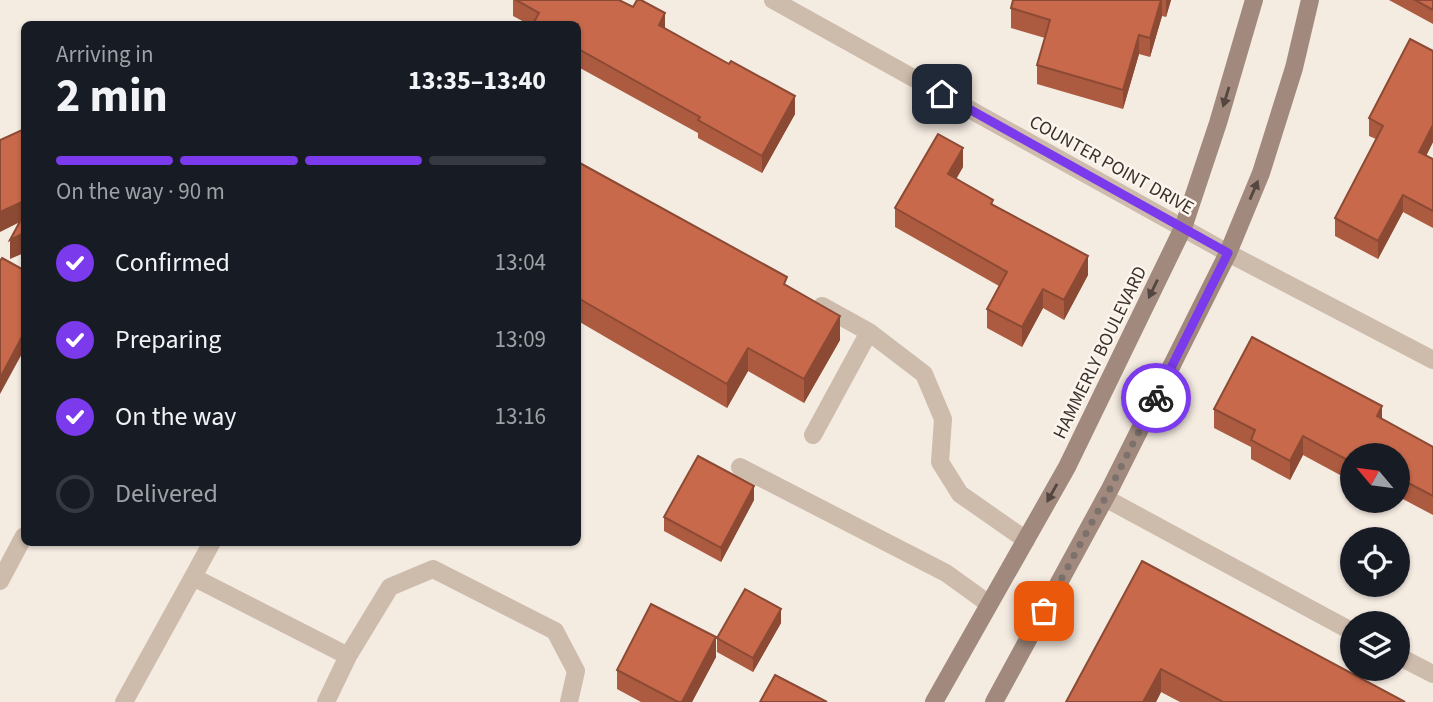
<!DOCTYPE html>
<html lang="en">
<head>
<meta charset="utf-8">
<style>
	body { margin:0; font-family:"Source Sans 3",sans-serif; background:#242831; color:#f1f3f6; height:100vh; display:flex; flex-direction:column; font-size:26px; white-space:nowrap }
	* { box-sizing:border-box; margin:0 }
	p { font-size:23px; color:#9ea1a6 }
	.icon { flex:none; width:38px; height:38px; fill:none; stroke:currentColor; stroke-width:2; stroke-linecap:round; stroke-linejoin:round }
	.map { position:relative; flex:1; overflow:hidden }
	.side { position:absolute; left:21px; top:21px; width:560px; height:525px; display:flex; flex-direction:column; background:#171b24; border-radius:10px; box-shadow:0 2px 5px #0004 }
	.side>* { flex:none }
	.needle { width:46px; rotate:299deg }
	.fabs { position:absolute; left:1340px; top:443px; display:grid; gap:14px }
	.fabs a { display:grid; place-items:center; width:70px; height:70px; border-radius:50%; background:#171b24; box-shadow:0 2px 5px #0004; font-size:35px }
	.pin { position:absolute; display:grid; place-items:center; width:60px; height:60px; color:#fff; margin:-30px; border-radius:14px; box-shadow:0 4px 10px #0006 }
	.courier { position:absolute; display:grid; place-items:center; width:70px; height:70px; margin:-35px; border:5px solid #7c3aed; border-radius:50%; background:#fff; color:#222; box-shadow:0 2px 9px #0007 }
	.head em { font-style:normal; font-weight:700 }
	.head div { display:flex; flex-direction:column-reverse }
	.head { display:flex; align-items:center; justify-content:space-between; height:119px; padding:0 35px }
	h1 { font-size:46px; font-weight:700; line-height:52px }
	.bar { display:grid; grid-template-columns:repeat(4,1fr); gap:10px 7px; align-content:center; height:84px; padding:0 35px }
	.bar i { height:9px; border-radius:5px; background:#363941 }
	.bar .current { background:#7c3aed }
	.bar p { grid-column:span 4 }
	ol { padding:0 35px; list-style:none }
	li { display:flex; align-items:center; gap:21px; height:77px }
	li p { margin-inline-start:auto }
	li .icon { padding:7px; border-radius:50%; background:#7c3aed; color:#fff; stroke-width:4 }
	li:last-child { color:#9ea1a6 }
	li i { width:38px; height:38px; border:4px solid #363941; border-radius:50% }
	.map>svg:first-child { display:block }
	.lines { fill:none; stroke-linecap:round; stroke-linejoin:round }
	.service { stroke:#cdbbac; stroke-width:18 }
	.minor { stroke:#cdbbac; stroke-width:18 }
	.secondary { stroke:#a18a7d; stroke-width:18 }
	.wall { fill:#ac5a40 }
	.shaded-wall { fill:#8c4a34 }
	.building { fill:#c8694b; stroke:#8c4a34; stroke-width:2 }
	.oneway { fill:#544640 }
	.done { stroke:#7c716b; stroke-width:7; stroke-dasharray:0 12.6 }
	.route { stroke:#7c3aed; stroke-width:9 }
	.labels { text-anchor:middle; stroke-width:5; stroke-linejoin:round; paint-order:stroke }
	.street-label { font-size:19px; fill:#3b302b; stroke:#fbf5ee }
</style>
</head>
<body>
<div class="map">
<svg width="1433" height="702" viewBox="0 0 1433 702">
	<rect width="100%" height="100%" fill="#f4ebe1"/>
	<g class="lines">
		<path class="service" d="M822,306l47,26 55,42 19,45 -3,43 20,32 66,46
			M813,435l56,-103
			M740,467l206,106 43,31
			M1105,498l248,134
			M212,542l-19,35 155,79
			M1398,656l35,18
			M124,702l69,-125
			M326,702l22,-46 42,-69 43,-18 122,62 21,40 -7,31"/>
		<path class="minor" d="M773,0l455,253 205,107
			M0,581l24,-45"/>
		<path class="secondary" d="M934,702l133,-235 116,-239 35,-105 36,-123
			M994,702l116,-213 118,-236 33,-80 33,-105 16,-68"/>
	</g>
	<path class="wall" d="M513,0h106l46,29 130,85 -33,59 -64,-35v-5l-118,-65 -2,-44h-50l-15,-8z
		M1013,0h158l-5,17 -4,-1 -12,41 -11,-3 -16,55 -86,-25v-19l8,-27 -34,-10v-20z
		M1389,0h44v24z
		M1433,51v91l-7,14 7,3v69l-30,-16 -25,47 -43,-23v-18l41,-79 -7,-3v-18z
		M578,162l209,124 53,54 -36,63 -56,-32 -21,37 -149,-87z
		M963,167l-7,12 132,96 -24,45 -21,-12 -21,39 -35,-19v-19l12,-23 -104,-59v-19z
		M1214,409l168,10 51,28v68l-34,-18 -1,1v-43h-45v27l-50,-27 -13,25 -39,-21v-12l-37,-19z
		M754,500l-33,62 -57,-31v-14z
		M1386,500h11l-2,5z
		M1142,561l263,141h-225l-19,-10 -5,10h-90z
		M781,623l-28,49 -36,-20v-14z
		M716,657l-24,45h-51l-24,-13v-19z"/>
	<path class="shaded-wall" d="M1161,0h1v16l-12,41v-19z
		M1166,0h5l-5,17z
		M665,13v18l-6,-6z
		M1139,35v19l-16,55v-19z
		M580,50v18l-2,3v-17z
		M795,96v18l-33,59v-17z
		M1433,125v17l-14,28v-18z
		M963,148v19l-15,26v-19z
		M1403,195v17l-25,47v-18z
		M24,201v19l-24,12v-20z
		M24,233v20l-14,6v-19z
		M1088,256v19l-24,45v-20z
		M1043,289v19l-21,39v-20z
		M840,316v24l-36,63v-24z
		M24,333v17l-24,44v-16z
		M748,348v23l-21,37v-24z
		M1382,406v19l-5,-9z
		M1303,436v19l-13,25v-19z
		M754,486v14l-33,62v-14z
		M781,609v14l-28,49v-14z
		M716,637v20l-24,45h-10z
		M1161,669v23l-5,10h-13z"/>
	<path class="building" d="M516,0h103l14,7 4,-7h4l24,13 -6,12 70,39 2,-3 64,35 -33,60 -64,-36 2,-3 -120,-67 -2,4v-30h-45l6,-11z
		M1013,0h148l-11,38 -11,-3 -16,55 -86,-25 13,-45 -39,-12z
		M1415,0h18v10z
		M1410,39l23,12v74l-14,27 14,7v52l-30,-16 -25,46 -43,-23 48,-92 -14,-8z
		M22,130l2,6v65l-24,11v-72z
		M938,134l25,14 -15,26 45,26 -2,4 97,52 -24,44 -21,-11 -21,38 -35,-18 20,-37 -112,-64z
		M578,162l209,115 -3,7 56,32 -36,63 -56,-31 -21,36 -149,-86z
		M24,214v19l-14,7z
		M2,258l22,12v63l-24,45v-117z
		M1252,337l130,69 -5,10 56,31v49l-34,-18 -1,1v-24h-45v8l-50,-27 -13,25 -39,-21 4,-10 -41,-21z
		M698,456l56,30 -33,62 -57,-31z
		M1142,561l263,141h-182l-62,-33 -18,33h-77z
		M745,589l36,20 -28,49 -36,-20z
		M651,604l65,33 -34,65h-4l-61,-32z
		M775,675l52,27h-67z"/>
	<defs><path id="oneway-solid" d="M-6-.8H1V-3.2L6.5 0L1 3.2V.8H-6Z" transform="scale(1.75)"/></defs>
	<g class="oneway">
		<use href="#oneway-solid" transform="translate(1226 97) rotate(107)"/>
		<use href="#oneway-solid" transform="translate(1254 190) rotate(-67)"/>
		<use href="#oneway-solid" transform="translate(1153 289) rotate(116)"/>
		<use href="#oneway-solid" transform="translate(1052 493) rotate(119)"/>
	</g>
	<g class="lines">
		<path class="done" d="M1044,611l66,-122 46,-91"/>
		<path class="route" d="M942,94l286,159 -72,145"/>
	</g>
	<g class="labels">
		<g class="street-label">
			<text transform="translate(1112 164) rotate(29)" y="7">COUNTER POINT DRIVE</text>
			<text transform="translate(1099 352) rotate(-64)" y="7">HAMMERLY BOULEVARD</text>
		</g>
	</g>
</svg>
<div class="fabs">
<a><svg class="needle" viewBox="-14 -14 28 28"><path d="M0-13l5 13h-10z" fill="#e53935"/><path d="M0 13l5-13h-10z" fill="#9ea1a6"/></svg></a>
<a><svg class="icon" aria-label="locate" viewBox="0 0 24 24"><circle cx="12" cy="12" r="6"/><path d="M12 2v4M12 18v4M2 12h4M18 12h4"/></svg></a>
<a><svg class="icon" aria-label="layers" viewBox="0 0 24 24"><path d="M12 4l9 5-9 5-9-5zM3 14l9 5 9-5"/></svg></a>
</div>
<div class="pin" style="left:1044px;top:611px;background:#ea580c"><svg class="icon" aria-label="bag" viewBox="0 0 24 24"><path d="M5 8h14l-1 12H6zM9 8a3 3 0 0 1 6 0"/></svg></div>
<div class="pin" style="left:942px;top:94px;background:#1f2937"><svg class="icon" aria-label="home" viewBox="0 0 24 24"><path d="M3 11l9-7 9 7M6 9v11h12V9"/></svg></div>
<div class="courier" style="left:1156px;top:398px"><svg class="icon" aria-label="bike" viewBox="0 0 24 24"><circle cx="6" cy="16" r="4"/><circle cx="18" cy="16" r="4"/><path d="M6 16l4-8h5l3 8M10 8l3 8H6M13 5h3"/></svg></div>
<section class="side">
<div class="head"><div><h1>2 min</h1><p>Arriving in</p></div><em>13:35–13:40</em></div>
<div class="bar"><i class="current"></i><i class="current"></i><i class="current"></i><i></i><p>On the way · 90 m</p></div>
<ol>
<li><svg class="icon" aria-label="check" viewBox="0 0 24 24"><path d="M5 12l5 5 9-10"/></svg>Confirmed<p>13:04</p></li>
<li><svg class="icon" aria-label="check" viewBox="0 0 24 24"><path d="M5 12l5 5 9-10"/></svg>Preparing<p>13:09</p></li>
<li><svg class="icon" aria-label="check" viewBox="0 0 24 24"><path d="M5 12l5 5 9-10"/></svg>On the way<p>13:16</p></li>
<li><i></i>Delivered</li>
</ol>
</section>
</div>
</body>
</html>
